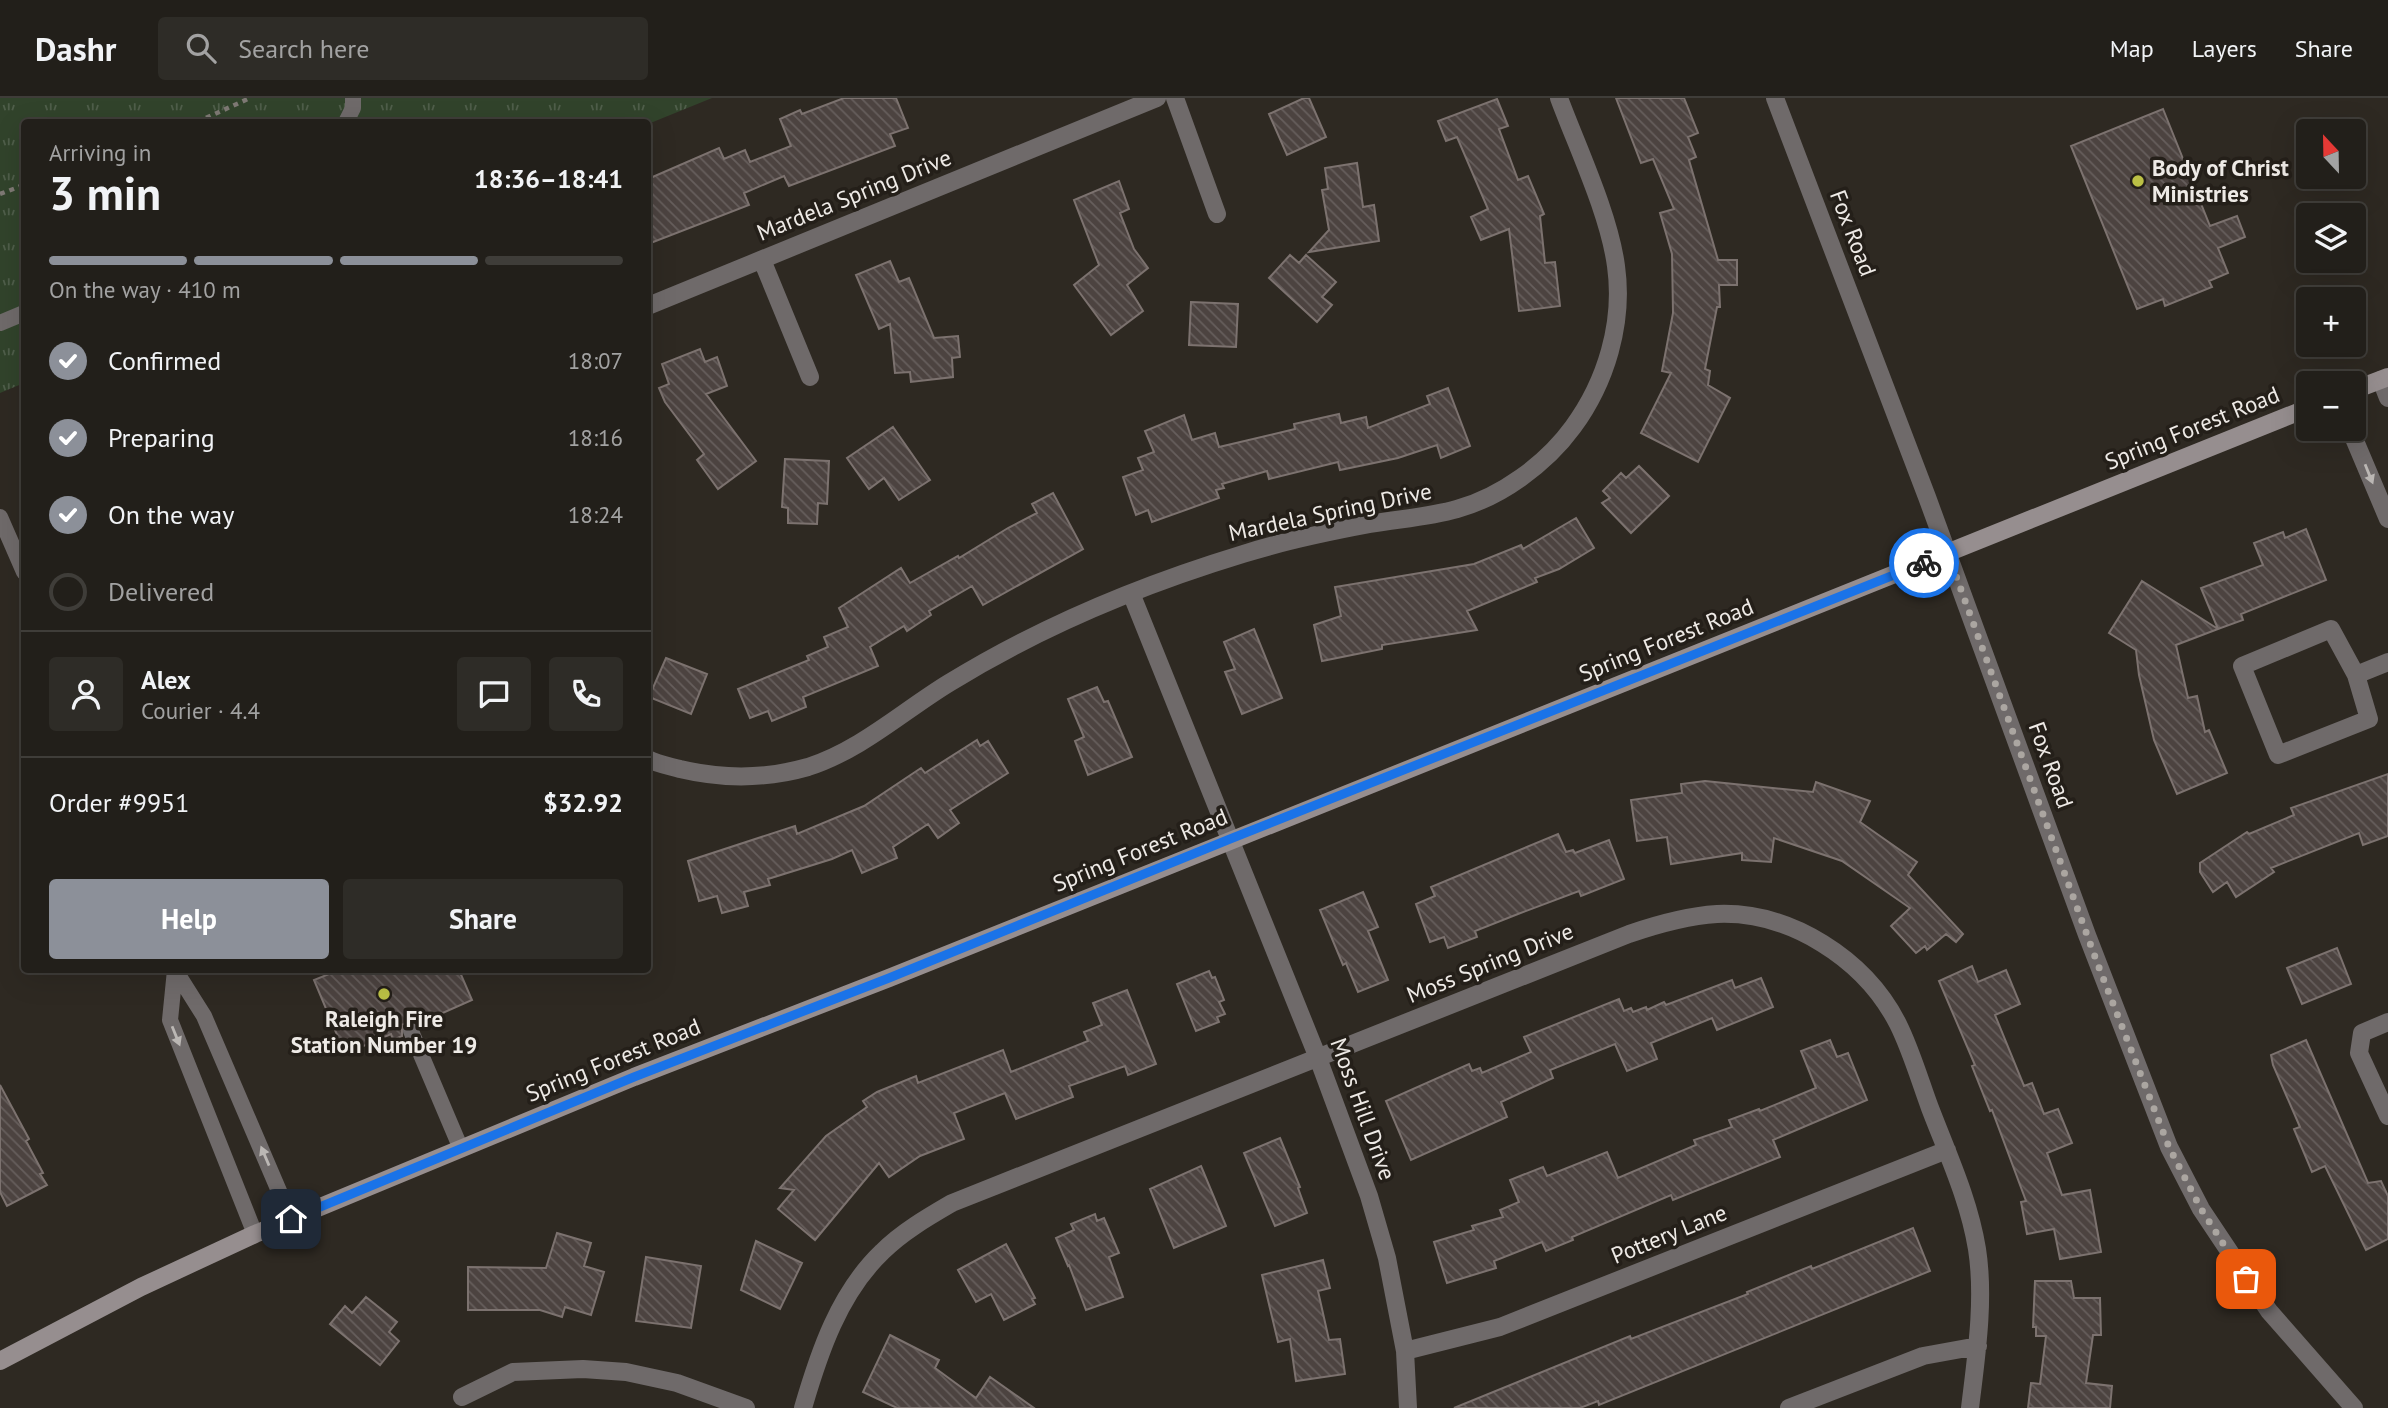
<!DOCTYPE html>
<html lang="en">
<head>
<meta charset="utf-8">
<style>
	body { margin:0; font-family:"PT Sans",sans-serif; background:#2e2c27; color:#f1f3f6; height:100vh; display:flex; flex-direction:column; font-size:26px; white-space:nowrap }
	* { box-sizing:border-box; margin:0 }
	p { font-size:23px; color:#a2a2a2 }
	.icon { flex:none; width:38px; height:38px; fill:none; stroke:currentColor; stroke-width:2; stroke-linecap:round; stroke-linejoin:round }
	.map { position:relative; flex:1; overflow:hidden }
	.details { position:absolute; left:21px; top:21px; width:630px; height:854px; display:flex; flex-direction:column; background:#221f1a; border-radius:7px; box-shadow:0 7px 28px #0002,0 0 0 2px #3f3d39 }
	.details>* { flex:none }
	.needle { width:46px; rotate:338deg }
	.buttons { position:absolute; left:2296px; top:21px; display:grid; gap:14px }
	.buttons a { display:grid; place-items:center; width:70px; height:70px; border-radius:7px; background:#221f1a; box-shadow:0 7px 28px #0002,0 0 0 2px #3f3d39; font-size:35px }
	.pin { position:absolute; display:grid; place-items:center; width:60px; height:60px; color:#fff; margin:-30px; border-radius:14px; box-shadow:0 4px 10px #0006 }
	.courier { position:absolute; display:grid; place-items:center; width:70px; height:70px; margin:-35px; border:5px solid #1a73e8; border-radius:50%; background:#fff; color:#222; box-shadow:0 2px 9px #0007 }
	.overview em { font-style:normal; font-weight:600 }
	.overview div { display:flex; flex-direction:column-reverse }
	.overview { display:flex; align-items:center; justify-content:space-between; height:119px; padding:0 28px }
	h1 { font-size:46px; font-weight:600; line-height:52px }
	.bar { display:grid; grid-template-columns:repeat(4,1fr); gap:10px 7px; align-content:center; height:84px; padding:0 28px }
	.bar i { height:9px; border-radius:5px; background:#3f3d39 }
	.bar .selected { background:#8c9099 }
	.bar p { grid-column:span 4 }
	.line { display:flex; align-items:center; gap:18px; padding:0 28px; border-top:2px solid #3f3d39 }
	.line div { flex:1 }
	.round { display:grid; place-items:center; flex:none; width:74px; height:74px; border-radius:7px; background:#2e2c27 }
	ol { padding:0 28px; list-style:none }
	li { display:flex; align-items:center; gap:21px; height:77px }
	li p { margin-inline-start:auto }
	li .icon { padding:7px; border-radius:50%; background:#8c9099; color:#fff; stroke-width:4 }
	li:last-child { color:#a2a2a2 }
	li i { width:38px; height:38px; border:4px solid #3f3d39; border-radius:50% }
	.cta { display:flex; gap:14px; margin-top:auto; padding:14px 28px }
	.cta a { flex:1; height:80px; border-radius:7px; background:#8c9099; color:#fff; font-size:28px; font-weight:600; line-height:80px; text-align:center }
	.cta a+a { background:#2e2c27; color:#f1f3f6 }
	header { display:flex; align-items:center; gap:42px; box-sizing:border-box; height:98px; padding:0 35px; background:#221f1a; border-bottom:2px solid #3f3d39 }
	header strong { font-size:33px }
	nav { display:flex; gap:38px; margin-inline-start:auto; font-size:24px }
	.search { width:490px; height:63px; background:#2e2c27; display:flex; align-items:center; gap:18px; box-sizing:border-box; padding:0 24px; border-radius:7px; color:#a2a2a2; font-size:26px }
	.map>svg:first-child { display:block }
	.park { fill:url(#park-tufts) }
	.building { fill:url(#building-back-hatch); stroke:#7c726f; stroke-width:2 }
	.lines { fill:none; stroke-linecap:round; stroke-linejoin:round }
	.path { stroke:#7e7974; stroke-width:4.5; stroke-dasharray:5 5; stroke-linecap:butt }
	.service { stroke:#6f6a6a; stroke-width:16 }
	.minor { stroke:#6f6a6a; stroke-width:18 }
	.tertiary { stroke:#6f6a6a; stroke-width:18 }
	.secondary { stroke:#968e8f; stroke-width:18 }
	.oneway { fill:#bbb7b4 }
	.done { stroke:#aba6a1; stroke-width:7; stroke-dasharray:0 12.6 }
	.route { stroke:#1a73e8; stroke-width:9 }
	.poi-dot { fill:#bbc045; stroke:#241f19; stroke-width:2.5 }
	.labels { text-anchor:middle; stroke-width:7; stroke-linejoin:round; paint-order:stroke }
	.poi-label { font-size:23px; font-weight:bold; fill:#eeeae6; stroke:#241f19; text-anchor:start }
	.street-label { font-size:23px; fill:#eeeae6; stroke:#241f19 }
</style>
</head>
<body>
<header>
<strong>Dashr</strong>
<div class="search"><svg class="icon" aria-label="search" viewBox="0 0 24 24"><circle cx="10" cy="10" r="6"/><path d="M15 15l6 6"/></svg>Search here</div>
<nav><a>Map</a><a>Layers</a><a>Share</a></nav>
</header>
<div class="map">
<svg width="2388" height="1310" viewBox="0 0 2388 1310">
	<defs>
		<pattern id="park-tufts" width="24" height="20" patternUnits="userSpaceOnUse" patternTransform="scale(1.75)"><rect width="24" height="20" fill="#31432b"/><path d="M3 7l-1-3M5 7V3M7 7l1-3M15 17l-1-3M17 17v-4M19 17l1-3" fill="none" stroke="#4f5e4a"/></pattern>
		<pattern id="building-back-hatch" width="6" height="6" patternUnits="userSpaceOnUse" patternTransform="scale(1.75)"><rect width="6" height="6" fill="#4c4340"/><path d="M-1 5l2 2M0 0l6 6M5-1l2 2" fill="none" stroke="#665e5c"/></pattern>
	</defs>
	<rect width="100%" height="100%" fill="#2e2922"/>
	<path class="park" d="M0,0h712l-64,26 -624,-2v261l-24,10z"/>
	<path class="building" d="M844,0h52l12,30 -18,6 5,12 -106,40 -5,-10 -40,17 5,12 -101,39v-65l71,-31 5,11 21,-9 5,12 41,-16 -11,-27 20,-9 2,4z
		M1304,0h5l17,39 -39,18 -18,-41z
		M1616,0h68l14,35 -10,4 8,20 -7,3 29,100h19v25h-18l1,22h-3l-12,62 5,2 -2,14 22,13 -32,64 -57,-29 30,-60 -9,-2 11,-58 -1,-59 -12,-41 14,-4 -21,-50 -12,4z
		M1497,1l11,27 -9,3 19,51 10,-4 16,38 -4,2 5,47 10,-1 5,44 -41,5 -10,-82 -28,11 -10,-23 17,-8 -31,-72 -11,4 -8,-20z
		M2163,11l47,117 27,-10 8,21 -27,11 10,25 -19,8 3,6 -47,19 -2,-7 -26,10 -66,-163z
		M1357,65l6,44 11,-2 5,36 -70,11 20,-22 -7,-40 6,-1 -3,-21z
		M1119,83l10,28 -9,4 14,36 14,19 -21,17 16,26 -32,24 -37,-50 25,-20 -25,-65z
		M1290,157l9,8 7,-8 30,27 -14,15 10,8 -15,17 -48,-44z
		M890,163l9,21 10,-4 25,60 24,-2 2,21 -8,1 1,19 -42,5 -1,-10 -15,1 -5,-49 -11,5 -23,-54z
		M1191,204l47,2 -2,43 -47,-2z
		M700,251l5,13 12,-5 10,29 -21,8 50,67 -38,28 -21,-29 7,-6 -39,-52 -6,-14 10,-4 -7,-20z
		M1448,290l22,58 -29,12 -4,-13 -39,13 -58,12 -2,-8 -69,17 -2,-8 -45,13 2,4 -8,2 3,8 -67,24 -4,-12 -12,5 -13,-38 20,-7 -5,-12 16,-6 -9,-21 39,-16 8,25 23,-7 4,14 76,-18 -1,-5 45,-10 2,9 25,-6 2,11 62,-24 -3,-8z
		M893,329l37,53 -31,20 -15,-22 -15,11 -22,-31z
		M785,361l44,2 -2,43 -9,-1 -1,21 -29,-1v-15l-6,-1z
		M1639,368l30,30 -38,37 -29,-30 8,-5 -7,-7 18,-18 5,5z
		M1053,395l30,56 -100,56 -11,-19 -43,25 2,4 -24,16 -3,-5 -34,21 8,19 -75,31 3,10 -34,14 -4,-10 -18,7 -12,-29 71,-29 -2,-4 21,-9 -4,-10 24,-10 -9,-19 62,-40 9,15 48,-27 1,2 49,-30 29,-15 -5,-9z
		M1576,420l18,30 -35,21 -24,9 2,4 -70,29 10,19 -95,15v4l-60,12 -8,-36 27,-9 -6,-29 139,-23 47,-19 2,4z
		M2306,431l20,51 -85,34 2,6 -25,9 -17,-41 62,-23 -9,-22 29,-11 2,6z
		M2142,483l76,48 -42,16 12,53 9,-2 8,36 4,-2 18,43 -50,21 -23,-54 -15,-65 -3,-25 -27,-17z
		M1254,531l28,69 -40,16 -17,-42 10,-3 -11,-27z
		M666,560l41,16 -16,40 -42,-17z
		M1097,589l7,15 4,-1 24,56 -44,18 -13,-34 9,-4 -16,-38z
		M977,642l3,6 8,-5 20,32 -58,37 9,13 -21,15 -10,-14 -35,23 4,11 -35,15 -10,-23 -20,9 -64,20 2,6 -26,7 4,14 -26,7 -5,-17 -18,5 -11,-40 107,-35 2,8 67,-28 57,-38 4,5z
		M2388,676v62l-25,9 -4,-12 -88,35 3,4 -38,25 -9,-15 -14,10 -13,-20v-9l47,-31 2,2 45,-19 -3,-7z
		M1705,683l108,11 3,-10 54,19 -10,21 57,40 -9,13 55,59 -7,8 -10,-8 -19,16 -2,-4 -9,7 -25,-27 19,-18 -68,-47 -68,-23 -3,24 -29,-2v-7l-71,11 -4,-27 -30,4 -6,-41 51,-7 -1,-9z
		M1558,736l8,18 7,-2 2,3 34,-13 15,39 -43,17 -2,-5 -61,23 -43,17 2,6 -29,11 -4,-11 -14,5 -14,-38 19,-8 -4,-9z
		M1363,794l15,35 -10,4 20,49 -30,12 -12,-29 -3,2 -23,-55z
		M2337,850l14,36 -49,20 -15,-36z
		M1972,868l6,16 28,-12 14,34 -25,11 29,71 8,-3 12,31 14,-5 14,34 -25,10 15,42 28,-5 11,62 -41,7 -6,-30 -27,5 -6,-32 5,-1 -34,-91 -2,1 -18,-45 3,-1 -36,-84z
		M339,872h120l13,30 -34,15 2,4 -19,8 -4,-5 -9,-1 -6,4v11l-9,4 -2,-6 -46,20 -31,-74z
		M1209,873l3,7 3,-1 9,23 -5,2 6,12 -8,3 2,5 -23,9 -19,-47z
		M1761,880l12,29 -56,23 -5,-12 -61,25 6,16 -30,12 -12,-27 -65,26 3,8 -52,24 6,15 -96,43 -25,-59 83,-37 3,7 8,-3 2,5 49,-21 -7,-15 95,-38 5,12 7,-3 2,4 13,-5 1,3 17,-8 2,3 66,-25 3,8z
		M1127,892l29,74 -28,11 -3,-9 -56,20 4,11 -57,22 -11,-26 -51,20 10,26 -44,17 -31,21 -10,-14 -64,77 -37,-31 16,-19 -14,-2 46,-52 41,-29 -4,-6 14,-9 39,-16 2,7 85,-33 8,22 77,-31 -4,-9 18,-7 -9,-22z
		M1830,942l7,17 11,-4 19,47 -94,40 7,17 -107,43 -2,-5 -99,42 1,3 -27,11 -4,-9 -48,19 2,7 -49,15 -13,-41 40,-12 -2,-4 31,-9 -3,-7 19,-8 -9,-22 33,-13 4,9 60,-24 11,26 78,-33 -2,-5 38,-13 -3,-7 30,-11 1,2 56,-23 -15,-37z
		M2306,942l62,143 13,-2 7,15v43l-22,11 -41,-84 -13,6 -18,-43 6,-2 -27,-62 -2,-10z
		M0,987l29,54 -3,2 17,32 -3,1 7,11 -40,21 -7,-14z
		M1280,1040l20,49 -2,1 9,25 -32,13 -31,-73z
		M1201,1068l25,60 -52,22 -24,-59z
		M1095,1116l2,7 7,-3 15,35 -10,4 14,40 -37,13 -17,-45 -1,1 -12,-28 18,-8 -3,-6z
		M1913,1130l17,43 -331,134 -1,-4 -18,7h-126l176,-72 1,3 117,-45 -1,-2 64,-26 1,3z
		M557,1135l34,10 -7,23 20,6 -13,43 -26,-8 -3,10 -22,-7h-72v-43l78,1z
		M756,1143l46,22 -22,46 -39,-19z
		M1006,1146l29,54 -3,1 3,5 -31,16 -13,-26 -15,8 -18,-32z
		M646,1159l55,9 -10,62 -55,-7z
		M1323,1162l7,28 -12,3 11,49 11,-1 5,35 -49,7 -6,-42 -12,3 -16,-67z
		M2035,1183h36l3,17h26l1,37h-8l-7,48 26,3 -2,22h-82l3,-25 9,1 6,-48h-10v-9h-3z
		M366,1199l31,25 -8,10 10,9 -19,24 -50,-41 15,-18 7,7z
		M890,1237l49,25 -4,8 41,30 14,-21 44,31h-137l-34,-16z"/>
	<g class="lines">
		<path class="path" d="M197,24l53,-24
			M0,96l24,-9"/>
		<path class="service" d="M346,24l7,-14v-10
			M0,225l24,-10
			M0,419l24,55
			M175,872l-5,50 85,214
			M175,872l29,46 87,203
			M411,933l50,118"/>
		<path class="minor" d="M1175,0l42,116
			M762,162l48,117
			M648,208l509,-208
			M2381,282l7,18
			M2350,331l38,90
			M1131,495l187,465 51,138 18,62 18,93 3,57
			M2331,531l25,46 13,44 -91,36 -36,-89z
			M2356,577l32,-13
			M648,661c9,5 21,7 32,10 42,10 86,10 128,-2 53,-17 95,-56 141,-84 91,-56 192,-98 294,-129 41,-13 84,-22 127,-30 28,-5 59,-7 87,-15 44,-12 89,-45 116,-82 33,-45 51,-104 43,-161 -7,-52 -38,-117 -57,-168
			M2388,924l-26,11 -3,20 29,63
			M1405,1253l95,-24 447,-177
			M462,1299l51,-25 70,-3 43,3 51,11 69,25
			M803,1310c16,-55 36,-115 79,-156 20,-20 46,-35 70,-49l677,-269c29,-10 57,-18 88,-20 73,-3 148,45 181,110 13,26 22,57 32,84 18,47 39,92 47,141 8,51 -1,109 -7,159
			M1789,1310l134,-52 55,-10"/>
		<path class="tertiary" d="M1775,0l152,399 160,438 82,212 32,62 68,102 85,97"/>
		<path class="secondary" d="M2354,292l34,-13
			M0,1263l141,-74 114,-53 379,-157 255,-99 1419,-570"/>
	</g>
	<defs><path id="oneway-solid" d="M-6-.8H1V-3.2L6.5 0L1 3.2V.8H-6Z" transform="scale(1.75)"/></defs>
	<g class="oneway">
		<use href="#oneway-solid" transform="translate(2369 376) rotate(68)"/>
		<use href="#oneway-solid" transform="translate(176 938) rotate(68)"/>
		<use href="#oneway-solid" transform="translate(265 1058) rotate(-113)"/>
	</g>
	<g class="lines">
		<path class="done" d="M1924,465l24,-9 150,411 71,182 32,62 45,70"/>
		<path class="route" d="M291,1121l343,-142 255,-99 341,-139 694,-276"/>
	</g>
	<g class="poi-dot">
		<circle cx="2138" cy="83" r="7"/>
		<circle cx="384" cy="896" r="7"/>
	</g>
	<g class="labels">
		<g class="poi-label">
			<text x="2152" y="78">Body of Christ<tspan x="2152" dy="26">Ministries</tspan></text>
			<text x="384" y="929" text-anchor="middle">Raleigh Fire<tspan x="384" dy="26">Station Number 19</tspan></text>
		</g>
		<g class="street-label">
			<text transform="translate(854 97) rotate(-22)" y="8">Mardela Spring Drive</text>
			<text transform="translate(1853 135) rotate(69)" y="8">Fox Road</text>
			<text transform="translate(2192 330) rotate(-22)" y="8">Spring Forest Road</text>
			<text transform="translate(1330 414) rotate(-12)" y="8">Mardela Spring Drive</text>
			<text transform="translate(1666 542) rotate(-22)" y="8">Spring Forest Road</text>
			<text transform="translate(2051 667) rotate(70)" y="8">Fox Road</text>
			<text transform="translate(1140 752) rotate(-22)" y="8">Spring Forest Road</text>
			<text transform="translate(1490 865) rotate(-22)" y="8">Moss Spring Drive</text>
			<text transform="translate(613 962) rotate(-22)" y="8">Spring Forest Road</text>
			<text transform="translate(1363 1011) rotate(70)" y="8">Moss Hill Drive</text>
			<text transform="translate(1669 1136) rotate(-22)" y="8">Pottery Lane</text>
		</g>
	</g>
</svg>
<div class="buttons">
<a><svg class="needle" viewBox="-14 -14 28 28"><path d="M0-13l5 13h-10z" fill="#e53935"/><path d="M0 13l5-13h-10z" fill="#a2a2a2"/></svg></a>
<a><svg class="icon" aria-label="layers" viewBox="0 0 24 24"><path d="M12 4l9 5-9 5-9-5zM3 14l9 5 9-5"/></svg></a>
<a>+</a>
<a>−</a>
</div>
<div class="pin" style="left:2246px;top:1181px;background:#ea580c"><svg class="icon" aria-label="bag" viewBox="0 0 24 24"><path d="M5 8h14l-1 12H6zM9 8a3 3 0 0 1 6 0"/></svg></div>
<div class="pin" style="left:291px;top:1121px;background:#1f2937"><svg class="icon" aria-label="home" viewBox="0 0 24 24"><path d="M3 11l9-7 9 7M6 9v11h12V9"/></svg></div>
<div class="courier" style="left:1924px;top:465px"><svg class="icon" aria-label="bike" viewBox="0 0 24 24"><circle cx="6" cy="16" r="4"/><circle cx="18" cy="16" r="4"/><path d="M6 16l4-8h5l3 8M10 8l3 8H6M13 5h3"/></svg></div>
<section class="details">
<div class="overview"><div><h1>3 min</h1><p>Arriving in</p></div><em>18:36–18:41</em></div>
<div class="bar"><i class="selected"></i><i class="selected"></i><i class="selected"></i><i></i><p>On the way · 410 m</p></div>
<ol>
<li><svg class="icon" aria-label="check" viewBox="0 0 24 24"><path d="M5 12l5 5 9-10"/></svg>Confirmed<p>18:07</p></li>
<li><svg class="icon" aria-label="check" viewBox="0 0 24 24"><path d="M5 12l5 5 9-10"/></svg>Preparing<p>18:16</p></li>
<li><svg class="icon" aria-label="check" viewBox="0 0 24 24"><path d="M5 12l5 5 9-10"/></svg>On the way<p>18:24</p></li>
<li><i></i>Delivered</li>
</ol>
<div class="line" style="height:126px"><a class="round"><svg class="icon" aria-label="person" viewBox="0 0 24 24"><circle cx="12" cy="8" r="4"/><path d="M4 21q1-7 8-7t8 7"/></svg></a><div><b>Alex</b><p>Courier · 4.4</p></div><a class="round"><svg class="icon" aria-label="chat" viewBox="0 0 24 24"><path d="M4 5h16v11H9l-5 4z"/></svg></a><a class="round"><svg class="icon" aria-label="phone" viewBox="0 0 24 24"><path d="M5 4h4l2 5-3 2q2 4 5 5l2-3 5 2v4C11 20 4 13 5 4z"/></svg></a></div>
<div class="line" style="height:91px"><div>Order #9951</div><b>$32.92</b></div>
<div class="cta"><a>Help</a><a>Share</a></div>
</section>
</div>
</body>
</html>
